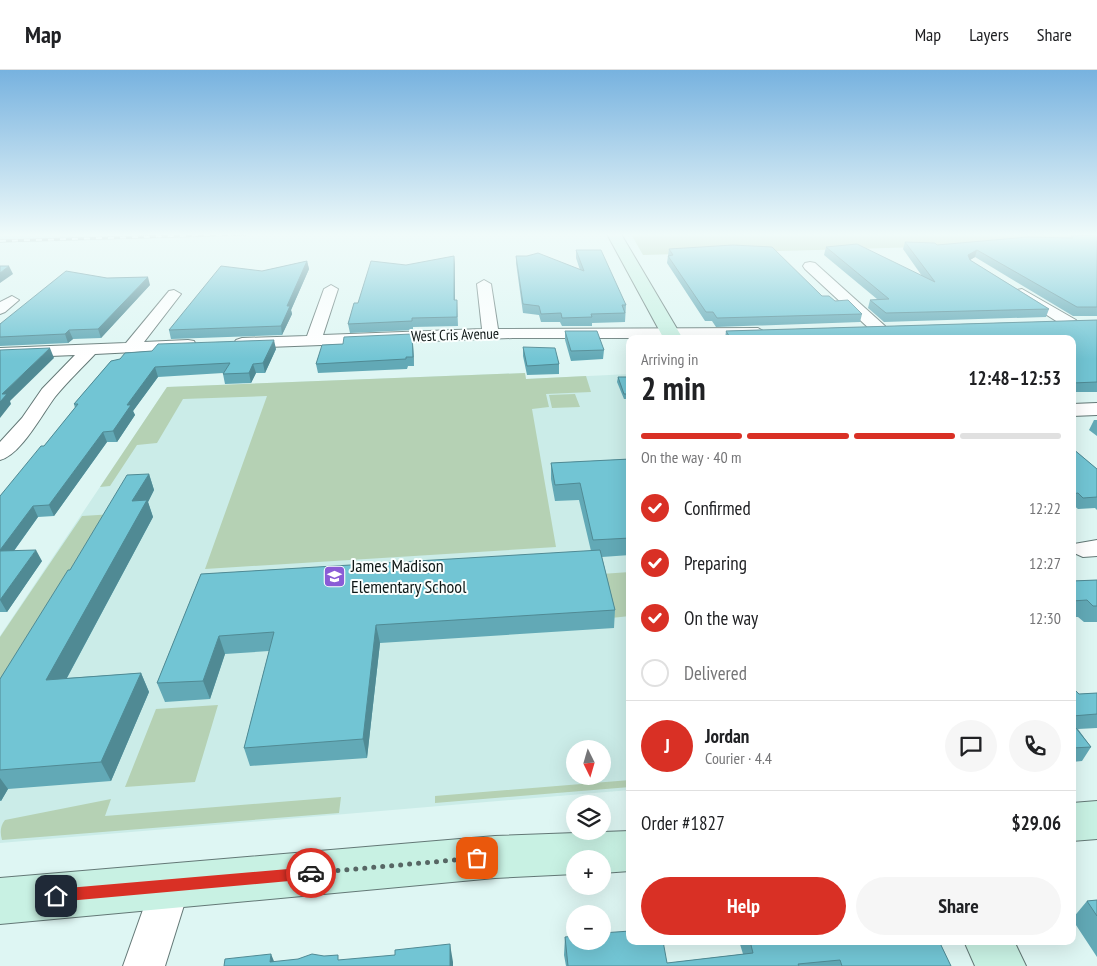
<!DOCTYPE html>
<html lang="en">
<head>
<meta charset="utf-8">
<style>
	body { margin:0; font-family:"PT Sans Narrow",sans-serif; background:#f6f6f6; color:#202124; height:100vh; display:flex; flex-direction:column; font-size:19px; white-space:nowrap }
	* { box-sizing:border-box; margin:0 }
	p { font-size:16px; color:#757577 }
	.icon { flex:none; width:28px; height:28px; fill:none; stroke:currentColor; stroke-width:2; stroke-linecap:round; stroke-linejoin:round }
	.map { position:relative; flex:1; overflow:hidden }
	.panel { position:absolute; left:626px; top:265px; width:450px; height:610px; display:flex; flex-direction:column; background:#fff; border-radius:10px; box-shadow:0 5px 20px #0002 }
	.panel>* { flex:none }
	.needle { width:32px; rotate:175deg }
	.tools { position:absolute; left:566px; top:670px; display:grid; gap:10px }
	.tools a { display:grid; place-items:center; width:45px; height:45px; border-radius:50%; background:#fff; box-shadow:0 5px 20px #0002; font-size:25px }
	.pin { position:absolute; display:grid; place-items:center; width:42px; height:42px; color:#fff; margin:-21px; border-radius:10px; box-shadow:0 2px 8px #0006 }
	.courier { position:absolute; display:grid; place-items:center; width:50px; height:50px; margin:-25px; border:4px solid #d93025; border-radius:50%; background:#fff; color:#222; box-shadow:0 1px 6px #0007 }
	.head em { font-style:normal; font-weight:700 }
	.head div { display:flex; flex-direction:column-reverse }
	.head { display:flex; align-items:center; justify-content:space-between; height:85px; padding:0 15px }
	h1 { font-size:32px; font-weight:700; line-height:38px }
	.bar { display:grid; grid-template-columns:repeat(4,1fr); gap:8px 5px; align-content:center; height:60px; padding:0 15px }
	.bar i { height:6px; border-radius:4px; background:#e0e0e0 }
	.bar .current { background:#d93025 }
	.bar p { grid-column:span 4 }
	.line { display:flex; align-items:center; gap:12px; padding:0 15px; border-top:1px solid #e0e0e0 }
	.line div { flex:1 }
	.round { display:grid; place-items:center; flex:none; width:52px; height:52px; border-radius:26px; background:#f6f6f6 }
	ol { padding:0 15px; list-style:none }
	li { display:flex; align-items:center; gap:15px; height:55px }
	li p { margin-inline-start:auto }
	li .icon { padding:5px; border-radius:50%; background:#d93025; color:#fff; stroke-width:4 }
	li:last-child { color:#757577 }
	li i { width:28px; height:28px; border:2px solid #e0e0e0; border-radius:50% }
	.action { display:flex; gap:10px; margin-top:auto; padding:10px 15px }
	.action a { flex:1; height:58px; border-radius:30px; background:#d93025; color:#fff; font-size:20px; font-weight:700; line-height:58px; text-align:center }
	.action a+a { background:#f6f6f6; color:#202124 }
	header { display:flex; align-items:center; gap:30px; box-sizing:border-box; height:70px; padding:0 25px; background:#fff; border-bottom:1px solid #e0e0e0 }
	header strong { font-size:24px }
	nav { display:flex; gap:28px; margin-inline-start:auto; font-size:18px }
	.map>svg:first-child { display:block }
	.built { fill:#cbece8; fill-rule:evenodd }
	.green { fill:#b5d1b4 }
	.lines { fill:none; stroke-linecap:round; stroke-linejoin:round }
	.street-casing { stroke:#637876; stroke-width:2 }
	.secondary-casing { stroke:#637876; stroke-width:2 }
	.street { fill:#fff; fill-rule:evenodd }
	.secondary { fill:#c8f1e3; fill-rule:evenodd }
	.rail-casing { stroke:#71817f; stroke-width:3 }
	.rail { stroke:#fafffe; stroke-width:2; stroke-dasharray:6; stroke-linecap:butt }
	.wall { fill:#62a9b6 }
	.shaded-wall { fill:#508a94 }
	.building { fill:#72c5d4; stroke:#508a94 }
	.route { fill:#d93025 }
	.done { stroke:#576664; stroke-width:5; stroke-dasharray:0 9 }
	.labels { text-anchor:middle; stroke-width:4; stroke-linejoin:round; paint-order:stroke }
	.far-street-label { font-size:15px; fill:#0f1817; stroke:#fafffe }
	.poi-label { font-size:18px; fill:#0f1817; stroke:#fafffe; text-anchor:start }
</style>
</head>
<body>
<header>
<strong>Map</strong>
<nav><a>Map</a><a>Layers</a><a>Share</a></nav>
</header>
<div class="map">
<svg width="1097" height="896" viewBox="0 0 1097 896">
	<rect width="100%" height="100%" fill="#def6f3"/>
	<path class="built" d="M33,164h303l-336,9v-8z
		M525,303l1,6 104,-5v416l-630,53v-207l167,-249zM575,679h27v27h-27z"/>
	<path class="green" d="M631,164h466v8l-454,13z
		M525,303l1,6 60,-3 5,16 -45,2 3,13 -17,2 24,138 -351,22 62,-173 -84,3 -26,44 -20,2 -27,41 -10,1 67,-100z
		M575,324l5,13 -28,1 -3,-13z
		M114,444l-114,187v-64l82,-121z
		M630,502v44l-19,2 -10,-44z
		M218,635l-23,77 -70,5 31,-78z
		M630,710v7l-195,16v-7z
		M341,727l-2,16 -337,27c-2,-7 -2,-14 3,-20l106,-21 -6,17z"/>
	<g class="lines">
		<defs>
			<path id="street" d="M810,192l5,1 70,63 2,3 -2,3h-12l-68,-63 -2,-3 2,-3z
				M484,210l7,4 7,45 260,-1 8,5 -8,5h-245l-271,10 -6,-2 -2,-3 2,-3 6,-2 65,-2 17,-47 7,-4 7,4 -15,46 159,-6 -5,-45z
				M1022,219l54,31 2,3 -8,5 -6,-2 -47,-30 -2,-3 2,-3z
				M174,220l7,4 -37,48 44,-2 6,1 2,4 -2,4 -99,5c-13,14 -28,28 -40,43 -13,17 -34,58 -55,63v-18l22,-24 20,-29 33,-34 -75,3v-10l126,-5 43,-52z
				M12,226l7,4 -14,12 -5,2v-12z
				M1097,333v12l-25,1v-12z
				M1097,470v16l-14,1 -11,-5 2,-8z
				M170,797l14,6 6,13 -25,80h-42l33,-93z"/>
			<path id="secondary" d="M607,164h14l62,105h-19z
				M1097,731v38l-25,2v-38z
				M630,761v40l-28,2v-14h-27v15l-80,4 -495,46v-46l495,-42z
				M964,871h50l12,25h-51z"/>
		</defs>
		<use href="#street" class="street-casing"/>
		<use href="#secondary" class="secondary-casing"/>
		<use href="#street" class="street"/>
		<use href="#secondary" class="secondary"/>
		<defs>
			<path id="rail" d="M0,171l246,-7"/>
		</defs>
		<use href="#rail" class="rail-casing"/>
		<use href="#rail" class="rail"/>
	</g>
	<path class="wall" d="M1097,165v81h-24l-98,-59 -5,3 79,49 -3,8 -162,5 -16,-14 2,-8 7,-1 -53,-44 2,-8 96,29 -19,-27 2,-7 32,3 133,-7 1,-2z
		M669,179l153,47 13,5 27,13 -2,8 -144,5 -4,-6h-7l-38,-58z
		M576,180l50,55 -1,17 -33,1v3h-30l-2,-4h-19l-2,-7 -16,-2 -7,-50v-7l64,14 -4,-12z
		M307,191l2,8 -18,41 1,4 -10,21 -111,4 -2,-9 93,-59z
		M455,194v36h2l1,26 -45,1v3l-63,3 -2,-9 58,-59z
		M150,215l-49,53 -28,1 -5,4 -68,3v-22z
		M1097,250v72h-25v-53h-347l1,-8z
		M565,261l39,19 -1,9 -32,2 -6,-21z
		M412,264l1,10 1,22h-6l-1,3 -89,4 -2,-9 27,-20z
		M523,277l36,17v10l-32,1 -4,-19z
		M276,279l-11,24h-9l-5,10 -26,1 -2,-10v-1l-65,4 -25,34 2,4 -18,27h-10l-53,74 -16,1 -24,34 28,10 -35,51h-7v-116l44,-50 31,-38 -1,-4 37,-43z
		M618,307h12v22h-6l-7,-17z
		M1094,350h3v16l-8,-6z
		M1072,378l25,21v41l-2,-2 -17,1 -5,-4z
		M630,389v96l-28,2 13,53 -1,18 -234,15 -13,115 -117,8 -6,-18 25,-97 -44,3 -15,45 -45,3 -8,-19 44,-109 390,-23 -12,-51 -24,1 -4,-22v-16z
		M149,404l5,16 -6,12 5,15 -86,161 74,-5 8,19 -38,89 -103,8 -7,12h-1v-122l70,-109z
		M1097,510v42h-13l-6,-5h-6v-36z
		M1072,620l7,4 18,-1v35l-19,1 13,18 -9,14 -10,1z
		M1097,830v57l-25,-38 15,-18z
		M565,867l102,26 76,-9 -4,-13h200l12,25h-385l-2,-11z"/>
	<path class="shaded-wall" d="M977,180l-2,7 -10,6 3,-8z
		M454,186l1,8v45l-1,-9z
		M307,191l2,8 -18,41 1,4 -10,21 -1,-9 6,-20z
		M9,196l4,8 -13,9v-10z
		M148,207l2,8 -49,53 -3,-9z
		M69,260l4,9 -5,4 -3,-9z
		M412,264l1,10 1,22 -1,-9z
		M274,270l2,9 -11,24 -2,-10z
		M50,278l4,10 -44,43 1,3 -11,14v-16l2,-8z
		M253,294l3,9 -5,10 -2,-10z
		M155,297l3,10 -25,34 2,4 -18,27 -4,-11 14,-26z
		M103,362l4,10 -53,74 -5,-11z
		M149,404l5,16 -6,12 5,15 -97,181 -10,-18 86,-179z
		M33,436l5,11 -33,46 -5,-9v-4z
		M36,480l6,11 -35,51 -7,-12z
		M376,555l4,18 -13,115 -4,-19z
		M219,566l6,18 -15,45 -7,-18z
		M141,603l8,19 -38,89 -10,-19z
		M0,708l8,11 -7,12 -1,-2z
		M450,874l3,18v4h-3z
		M271,884l5,12 -6,-4z"/>
	<path class="building" d="M1097,165v72h-20l-100,-57 -9,5 2,5 79,49 -163,4 -16,-13 19,-1 -63,-52 31,-3 78,38 -30,-40 30,1 2,2 91,-8 45,1 -2,-2z
		M733,175l39,2 50,49h7l6,5 13,-1 14,14 -145,4 -4,-6h-7l-38,-56 5,-1 -4,-6z
		M576,180h25l25,55h-4l3,8 -34,1 1,3 -30,1 -1,-5 -20,1 -2,-8 -16,-2 -7,-48h11l11,-3 46,18z
		M454,186v44h3v17l-45,1v3l-64,3 6,-21h4l13,-42 35,4z
		M307,191l-20,45h3l-9,20 -112,4 52,-64 41,5z
		M0,196h9l-9,7z
		M66,201l41,7 41,-1 -50,52 -29,1 -4,4 -65,3v-13z
		M1097,250v62l-25,1v-44h-341l-5,-8z
		M565,261h32l7,19 -33,1z
		M412,264l1,23h-7v2l-90,5 6,-19 21,-1 1,-7z
		M274,270l-11,23 -10,1 -4,9 -26,1 7,-11 -75,4 -28,38h4l-18,26 -10,1 -54,73 -16,1 -33,44v-54l41,-50h3l34,-42h-4l37,-43 9,-2 5,-6 27,-2 6,-7z
		M523,277l32,1 4,16 -32,2z
		M50,278l-48,46h5l-7,8v-52z
		M618,307h12v17h-6z
		M1072,378l25,21v28l-14,1 -5,-5 -6,1z
		M630,389v79l-37,2 -13,-57 -25,2 -4,-22z
		M149,404l-17,27 15,-1 -101,180 95,-7 -40,89 -101,8v-91l68,-109h2l57,-95z
		M36,480l-36,50v-49z
		M600,480l15,60 -239,15 -13,114 -119,9 30,-116 -55,4 -16,45 -46,2 44,-109z
		M1097,510v26h-4l-6,-6 -15,1v-20z
		M1072,620h3l4,4 18,-1v21l-25,2z
		M1072,653l19,24 -19,1z
		M1097,830v16l-10,-15z
		M630,861v10h33l4,22 86,-10 -3,-12h189l12,25h-109l-2,-6 -42,4 1,2h-231l-3,-29 10,-1v5h27v-8z
		M450,874v22h-226l1,-7 46,-5 -1,8 28,-3 14,-5 12,2 14,-1v5l57,-5v-5z"/>
	<linearGradient id="sky" x2="0" y2="1"><stop stop-color="#77b2df"/><stop offset="0.57" stop-color="#f0fbfa"/><stop offset="1" stop-color="#f0fbfa" stop-opacity="0"/></linearGradient>
	<rect width="1097" height="289" fill="url(#sky)"/>
	<path class="route" d="M311,797l4,2 2,4 -2,4 -4,2 -255,23 -4,-2 -2,-4 2,-5 4,-2z"/>
	<g class="lines">
		<path class="done" d="M311,803l166,-15"/>
	</g>
	<defs>
		<symbol id="school-square" viewBox="-11 -11 22 22"><rect x="-9" y="-9" width="18" height="18" rx="4" fill="#8a5cd6" stroke="#fafffe"/><path d="M0-5L7-2L0 1L-7-2ZM-4 1L0 2.5L4 1V4Q0 6-4 4Z" fill="#fff"/></symbol>
	</defs>
	<g fill-rule="evenodd">
		<use href="#school-square" x="322" y="494" width="25" height="25"/>
	</g>
	<g class="labels">
		<g class="far-street-label">
			<text transform="translate(455 265) rotate(-2)" y="5">West Cris Avenue</text>
		</g>
		<g class="poi-label">
			<text x="351" y="502">James Madison<tspan x="351" dy="21">Elementary School</tspan></text>
		</g>
	</g>
</svg>
<div class="tools">
<a><svg class="needle" viewBox="-14 -14 28 28"><path d="M0-13l5 13h-10z" fill="#e53935"/><path d="M0 13l5-13h-10z" fill="#757577"/></svg></a>
<a><svg class="icon" aria-label="layers" viewBox="0 0 24 24"><path d="M12 4l9 5-9 5-9-5zM3 14l9 5 9-5"/></svg></a>
<a>+</a>
<a>−</a>
</div>
<div class="pin" style="left:477px;top:788px;background:#ea580c"><svg class="icon" aria-label="bag" viewBox="0 0 24 24"><path d="M5 8h14l-1 12H6zM9 8a3 3 0 0 1 6 0"/></svg></div>
<div class="pin" style="left:56px;top:826px;background:#1f2937"><svg class="icon" aria-label="home" viewBox="0 0 24 24"><path d="M3 11l9-7 9 7M6 9v11h12V9"/></svg></div>
<div class="courier" style="left:311px;top:803px"><svg class="icon" aria-label="car" viewBox="0 0 24 24"><path d="M5 17H2v-5l4-1 3-4h7l3 4 3 1v5h-3M9 17h6M6 11h13"/><circle cx="7" cy="17" r="2"/><circle cx="17" cy="17" r="2"/></svg></div>
<section class="panel">
<div class="head"><div><h1>2 min</h1><p>Arriving in</p></div><em>12:48–12:53</em></div>
<div class="bar"><i class="current"></i><i class="current"></i><i class="current"></i><i></i><p>On the way · 40 m</p></div>
<ol>
<li><svg class="icon" aria-label="check" viewBox="0 0 24 24"><path d="M5 12l5 5 9-10"/></svg>Confirmed<p>12:22</p></li>
<li><svg class="icon" aria-label="check" viewBox="0 0 24 24"><path d="M5 12l5 5 9-10"/></svg>Preparing<p>12:27</p></li>
<li><svg class="icon" aria-label="check" viewBox="0 0 24 24"><path d="M5 12l5 5 9-10"/></svg>On the way<p>12:30</p></li>
<li><i></i>Delivered</li>
</ol>
<div class="line" style="height:90px"><b class="round" style="background:#d93025;color:#fff">J</b><div><b>Jordan</b><p>Courier · 4.4</p></div><a class="round"><svg class="icon" aria-label="chat" viewBox="0 0 24 24"><path d="M4 5h16v11H9l-5 4z"/></svg></a><a class="round"><svg class="icon" aria-label="phone" viewBox="0 0 24 24"><path d="M5 4h4l2 5-3 2q2 4 5 5l2-3 5 2v4C11 20 4 13 5 4z"/></svg></a></div>
<div class="line" style="height:65px"><div>Order #1827</div><b>$29.06</b></div>
<div class="action"><a>Help</a><a>Share</a></div>
</section>
</div>
</body>
</html>
